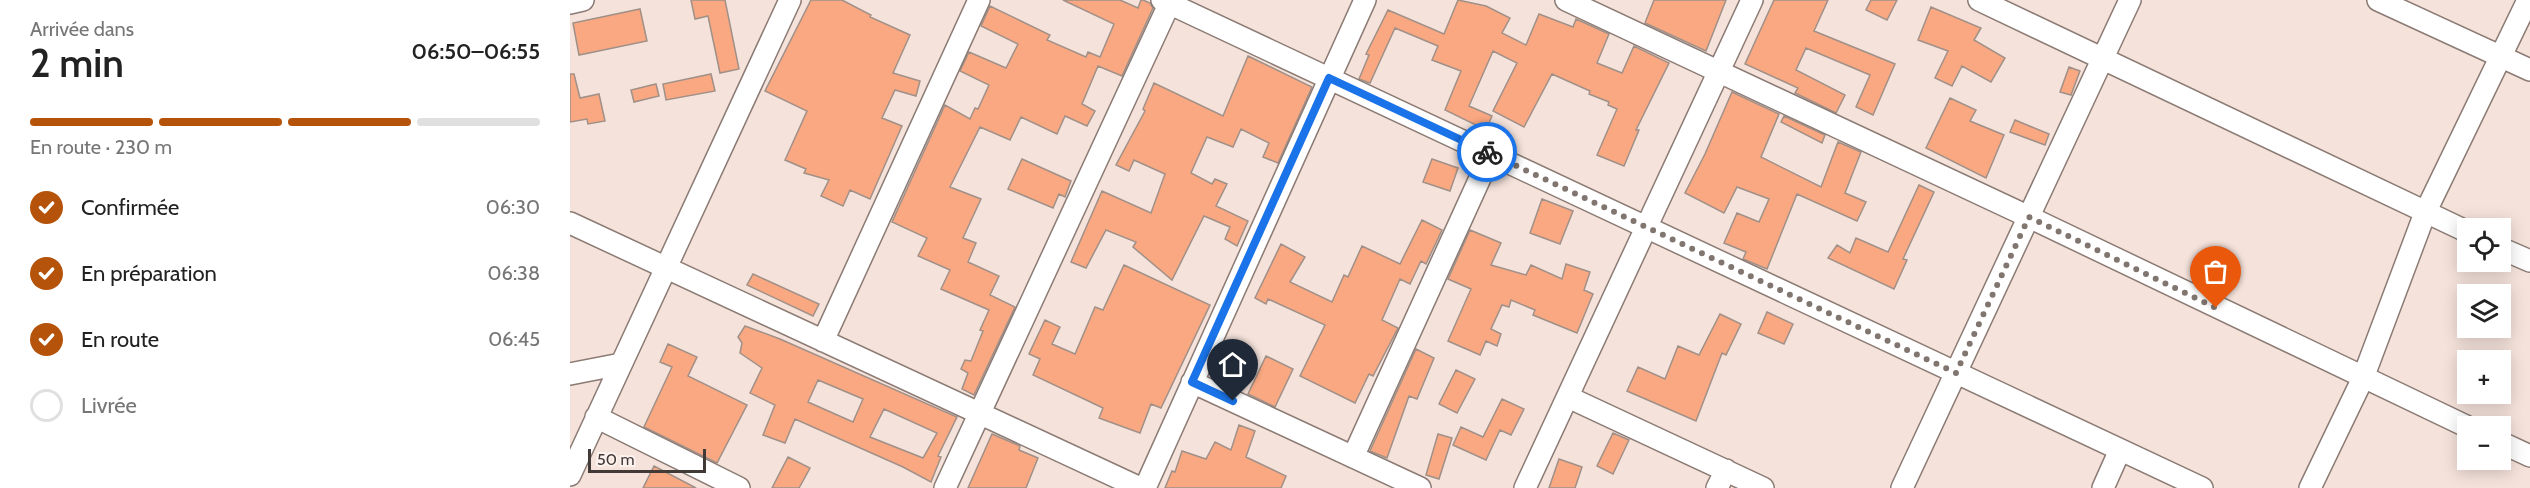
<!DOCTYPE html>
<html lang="fr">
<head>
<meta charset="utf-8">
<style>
	body { margin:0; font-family:Cabin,sans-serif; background:#f2f2f2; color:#222; height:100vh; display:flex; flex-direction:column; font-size:22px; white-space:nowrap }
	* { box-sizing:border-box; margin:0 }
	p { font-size:20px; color:#767676 }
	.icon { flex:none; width:33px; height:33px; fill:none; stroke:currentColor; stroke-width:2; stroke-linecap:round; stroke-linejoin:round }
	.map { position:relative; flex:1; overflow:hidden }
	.details { display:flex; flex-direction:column; background:#fff; width:570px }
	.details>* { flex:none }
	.controls { position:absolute; left:1887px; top:218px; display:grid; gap:12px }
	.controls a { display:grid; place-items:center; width:54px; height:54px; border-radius:0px; background:#fff; box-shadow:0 3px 15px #0003; font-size:30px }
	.scale { position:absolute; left:18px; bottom:15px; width:118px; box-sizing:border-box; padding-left:6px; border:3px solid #423a37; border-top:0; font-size:16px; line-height:21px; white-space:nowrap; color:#423a37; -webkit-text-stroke:4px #fdf2ed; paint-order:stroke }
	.pin { position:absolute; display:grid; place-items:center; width:51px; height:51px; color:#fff; margin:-62px -26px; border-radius:50% 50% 50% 0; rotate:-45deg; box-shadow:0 0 6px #0007 }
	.pin .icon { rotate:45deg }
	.courier { position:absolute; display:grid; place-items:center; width:60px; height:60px; margin:-30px; border:4px solid #1a73e8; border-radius:50%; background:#fff; color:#222; box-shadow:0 2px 8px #0007 }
	.summary em { font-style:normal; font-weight:600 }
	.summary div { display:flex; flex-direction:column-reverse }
	.summary { display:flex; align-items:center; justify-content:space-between; height:102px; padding:0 30px }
	h1 { font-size:39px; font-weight:600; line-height:45px }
	.bar { display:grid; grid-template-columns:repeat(4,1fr); gap:9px 6px; align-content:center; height:72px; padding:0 30px }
	.bar i { height:8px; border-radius:4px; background:#e0e0e0 }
	.bar .selected { background:#b45309 }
	.bar p { grid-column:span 4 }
	ol { padding:0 30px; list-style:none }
	li { display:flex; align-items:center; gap:18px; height:66px }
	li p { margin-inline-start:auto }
	li .icon { padding:6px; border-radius:50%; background:#b45309; color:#fff; stroke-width:4 }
	li:last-child { color:#767676 }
	li i { width:33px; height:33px; border:3px solid #e0e0e0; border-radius:50% }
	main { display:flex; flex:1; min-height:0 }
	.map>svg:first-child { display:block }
	.building { fill:#faa881; stroke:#a09088; stroke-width:1.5; fill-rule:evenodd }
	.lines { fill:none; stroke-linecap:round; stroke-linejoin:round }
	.minor-casing { stroke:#8b7b74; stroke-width:24 }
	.minor { stroke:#fff; stroke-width:21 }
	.done { stroke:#817570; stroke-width:6; stroke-dasharray:0 10.8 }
	.route { stroke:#1a73e8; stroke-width:8 }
</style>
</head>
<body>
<main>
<section class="details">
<div class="summary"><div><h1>2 min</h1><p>Arrivée dans</p></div><em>06:50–06:55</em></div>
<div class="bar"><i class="selected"></i><i class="selected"></i><i class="selected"></i><i></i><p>En route · 230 m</p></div>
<ol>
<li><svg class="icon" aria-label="check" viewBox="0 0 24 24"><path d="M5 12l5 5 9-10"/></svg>Confirmée<p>06:30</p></li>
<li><svg class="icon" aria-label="check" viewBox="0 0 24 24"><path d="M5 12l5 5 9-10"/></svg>En préparation<p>06:38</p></li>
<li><svg class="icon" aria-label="check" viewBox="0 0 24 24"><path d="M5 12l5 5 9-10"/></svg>En route<p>06:45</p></li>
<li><i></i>Livrée</li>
</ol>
</section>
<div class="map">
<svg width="1960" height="488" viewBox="0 0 1960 488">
	<rect width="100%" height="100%" fill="#f5e3db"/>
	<path class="building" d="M121,0h34l14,69 -19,4 -12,-57 -13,3z
		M241,0h31l29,15 -1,2 40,18 -17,38 27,8 -4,15 -21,-6 -13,28 20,8 -32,73 -20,-9 -7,16 -22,-10 8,-16 -25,-7 2,-4 -21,-9 22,-49 -42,-20z
		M493,0h57l18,8 3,-8h2l7,3 3,5 -31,68 -24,-10 -16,38 13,7 -8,15 -22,-10 -8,18 -36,-17 -11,23 -30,-13 -30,60 31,12 -18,39 13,5 -8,19 31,14 -9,19 25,12 -41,88 -12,-6 6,-16 -7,-4 4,-9 6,1 12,-30 -3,-1 9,-20 -48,-21 9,-19 -32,-14 9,-18 -35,-16 53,-117 25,14 5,-11 3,1 11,-24 -29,-14 9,-19 37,16 12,-24 -37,-18 9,-20 60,29 -3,5 39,17 2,-5 12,5 14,-33z
		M888,0l28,6 24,12 -8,15 24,12 13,-31 34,13 3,-8 33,15 -12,29 25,10 12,-27 35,17 -33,67h3l-15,36 -27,-11 20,-46 -9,-4 1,-3 -20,-8 1,-3 -38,-17 -28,53 -31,-16 24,-48 -24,-12 -24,55 23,10 -6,14 -41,-20 16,-39 -29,-11 6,-14 -43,-18 -25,55 -11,-4 10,-24 -3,-1 22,-44 56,24z
		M1084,0h72l-20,51 -61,-28z
		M1204,0h54l-14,31 81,33 -22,51 -17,-8 14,-32 -64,-27 -10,22 49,25 -9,18 -41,-20 3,-5 -53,-24z
		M1301,0h26l-10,20 -21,-10z
		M1361,7l50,21 -7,12 31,18 -14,24 -29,-16 -10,20 -17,-8 13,-27 -30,-11z
		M70,9l7,32 -68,14 -6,-32z
		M678,56l64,31 -34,76 -15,-6 6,-14 -28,-14 -8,18 -26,-10 -16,36 21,11 3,-5 12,5 -11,22 32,15 -11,25 -12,-7 5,-12 -26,-11 -32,64 -39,-33 3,-5 -30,-12 -20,38 -15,-6 31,-71 49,22 14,-39 -31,-14 -5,11 -13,-6 29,-54 -2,-2 11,-26 69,33z
		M1499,67l11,4 -9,24 -11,-3z
		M0,74h4l6,24 19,-4 6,27 -17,3 -1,-5 -17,3z
		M141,74l4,17 -49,9 -3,-16z
		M86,84l3,12 -25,6 -3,-12z
		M1162,92l47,22 -18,43 60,30 17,-45 23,10 -16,41 21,9 -9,19 -60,-27 -30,75 -24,-10 3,-7 -22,-9 13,-30 22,9 10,-23 -32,-12 -13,26 -39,-20 20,-39z
		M1380,98l26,12 -6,11 34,14 -18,43 -60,-30z
		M1214,116l41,19 -3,8 -41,-21z
		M1445,120l34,14 -4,11 -35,-13z
		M452,159l49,22 -6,16 -6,-3 -6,14 -45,-19z
		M862,159l26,9 -8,23 -27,-9z
		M1349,185l15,7 -31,67 4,1 -13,29 -66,-31 9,-13 13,8 6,-15 32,14z
		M972,199l31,12 -13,33 -30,-11z
		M852,220l20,10 -16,34 -5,-3 -11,23 -10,-5 -18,41 16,8 -25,48 -4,-2 -14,29 -55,-27 25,-51 -57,-26 -2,5 -11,-6 26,-54 24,13 -15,25 42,20 12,-27 4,2 14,-31 38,18z
		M900,230l31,13 -10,22 35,10 5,-10 31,14 4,-15 24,8 -6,18 9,4 -16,39 -44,-18 2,-5 -24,-10 -2,7 -7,-2 -11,24 10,5 -4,12 -11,-5 -6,14 -32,-14 23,-52 -23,-10z
		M554,265l86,40 -49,103 -10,-4 -11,29 -41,-15 4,-10 -70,-33 7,-16 -11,-5 16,-34 15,7 -8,17 23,10 20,-47 8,3z
		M183,274l66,30 -6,12 -66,-31z
		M1197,312l26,12 -9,20 -26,-11z
		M1150,314l21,10 -15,31 -4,-2 -26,68 -69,-30 11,-24 27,12 13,-33 21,9z
		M175,326l35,13 177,78 -19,39 3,1 -10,25 -28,-15 -108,-48 -10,24 -22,-8 12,-30 -25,-12 12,-25 -22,-15 2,-10 -4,-6zM248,380l45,19 -10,23 -45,-20zM314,409l53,24 -14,25 -53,-21z
		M98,344l29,13 -9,19 59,29 -30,58 -73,-36 28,-60 -12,-5z
		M846,349l18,9 -17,41 -8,-3 -22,62 -17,-7z
		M696,356l27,13 -18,38 -27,-13z
		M886,370l19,9 -18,34 -18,-9z
		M932,399l22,10 -13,26 -11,-5 -14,30 -33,-15 8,-18 22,10z
		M669,425l16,6 -9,26 40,19 -5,12h-116l7,-17 3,1 7,-21 24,8 9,-17 16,8z
		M1043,433l16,7 -16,34 -16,-8z
		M422,434l28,12 -1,4 19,8 -12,30h-58z
		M868,434l14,4 -13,41 -13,-4z
		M218,457l22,11 -11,20h-27z
		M989,459l23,8 -7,21h-26z
		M84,466l42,22h-53z"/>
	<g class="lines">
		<defs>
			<path id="minor" d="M592,0l1040,488
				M996,0l463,217 439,210
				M1409,0l489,232
				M1808,0l152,70
				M0,3l13,-3
				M0,223l570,265
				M1930,248l30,13
				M253,341l156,-341
				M0,374l51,-10
				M622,382l228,106
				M998,397l195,91
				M26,417l143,71
				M1930,442l30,14
				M783,457l138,-303
				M0,475l220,-475
				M375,488l226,-488
				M575,488l220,-488
				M955,488l227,-488
				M1147,488l9,-18
				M1332,488l228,-488
				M1533,488l17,-38
				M1740,488l53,-110 62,-165 103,-213"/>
		</defs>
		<use href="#minor" class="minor-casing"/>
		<use href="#minor" class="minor"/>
	</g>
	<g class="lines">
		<path class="done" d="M917,152l469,221 73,-156 187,91"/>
		<path class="route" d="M663,401l-41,-19 137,-304 158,74"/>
	</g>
</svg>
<div class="controls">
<a><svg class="icon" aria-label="locate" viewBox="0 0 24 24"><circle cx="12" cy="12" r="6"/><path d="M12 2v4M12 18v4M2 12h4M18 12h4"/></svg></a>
<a><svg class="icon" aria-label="layers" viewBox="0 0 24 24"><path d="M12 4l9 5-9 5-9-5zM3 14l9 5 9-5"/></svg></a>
<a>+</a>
<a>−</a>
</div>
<div class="scale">50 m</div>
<div class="pin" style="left:1646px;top:308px;background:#ea580c"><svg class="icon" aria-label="bag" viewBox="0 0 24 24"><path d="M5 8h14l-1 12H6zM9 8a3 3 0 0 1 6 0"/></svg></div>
<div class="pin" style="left:663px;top:401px;background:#1f2937"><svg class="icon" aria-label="home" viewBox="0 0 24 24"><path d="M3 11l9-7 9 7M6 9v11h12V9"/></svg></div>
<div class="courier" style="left:917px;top:152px"><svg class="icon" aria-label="bike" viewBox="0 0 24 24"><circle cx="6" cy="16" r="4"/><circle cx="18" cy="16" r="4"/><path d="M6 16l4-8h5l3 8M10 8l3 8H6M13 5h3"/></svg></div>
</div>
</main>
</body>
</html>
